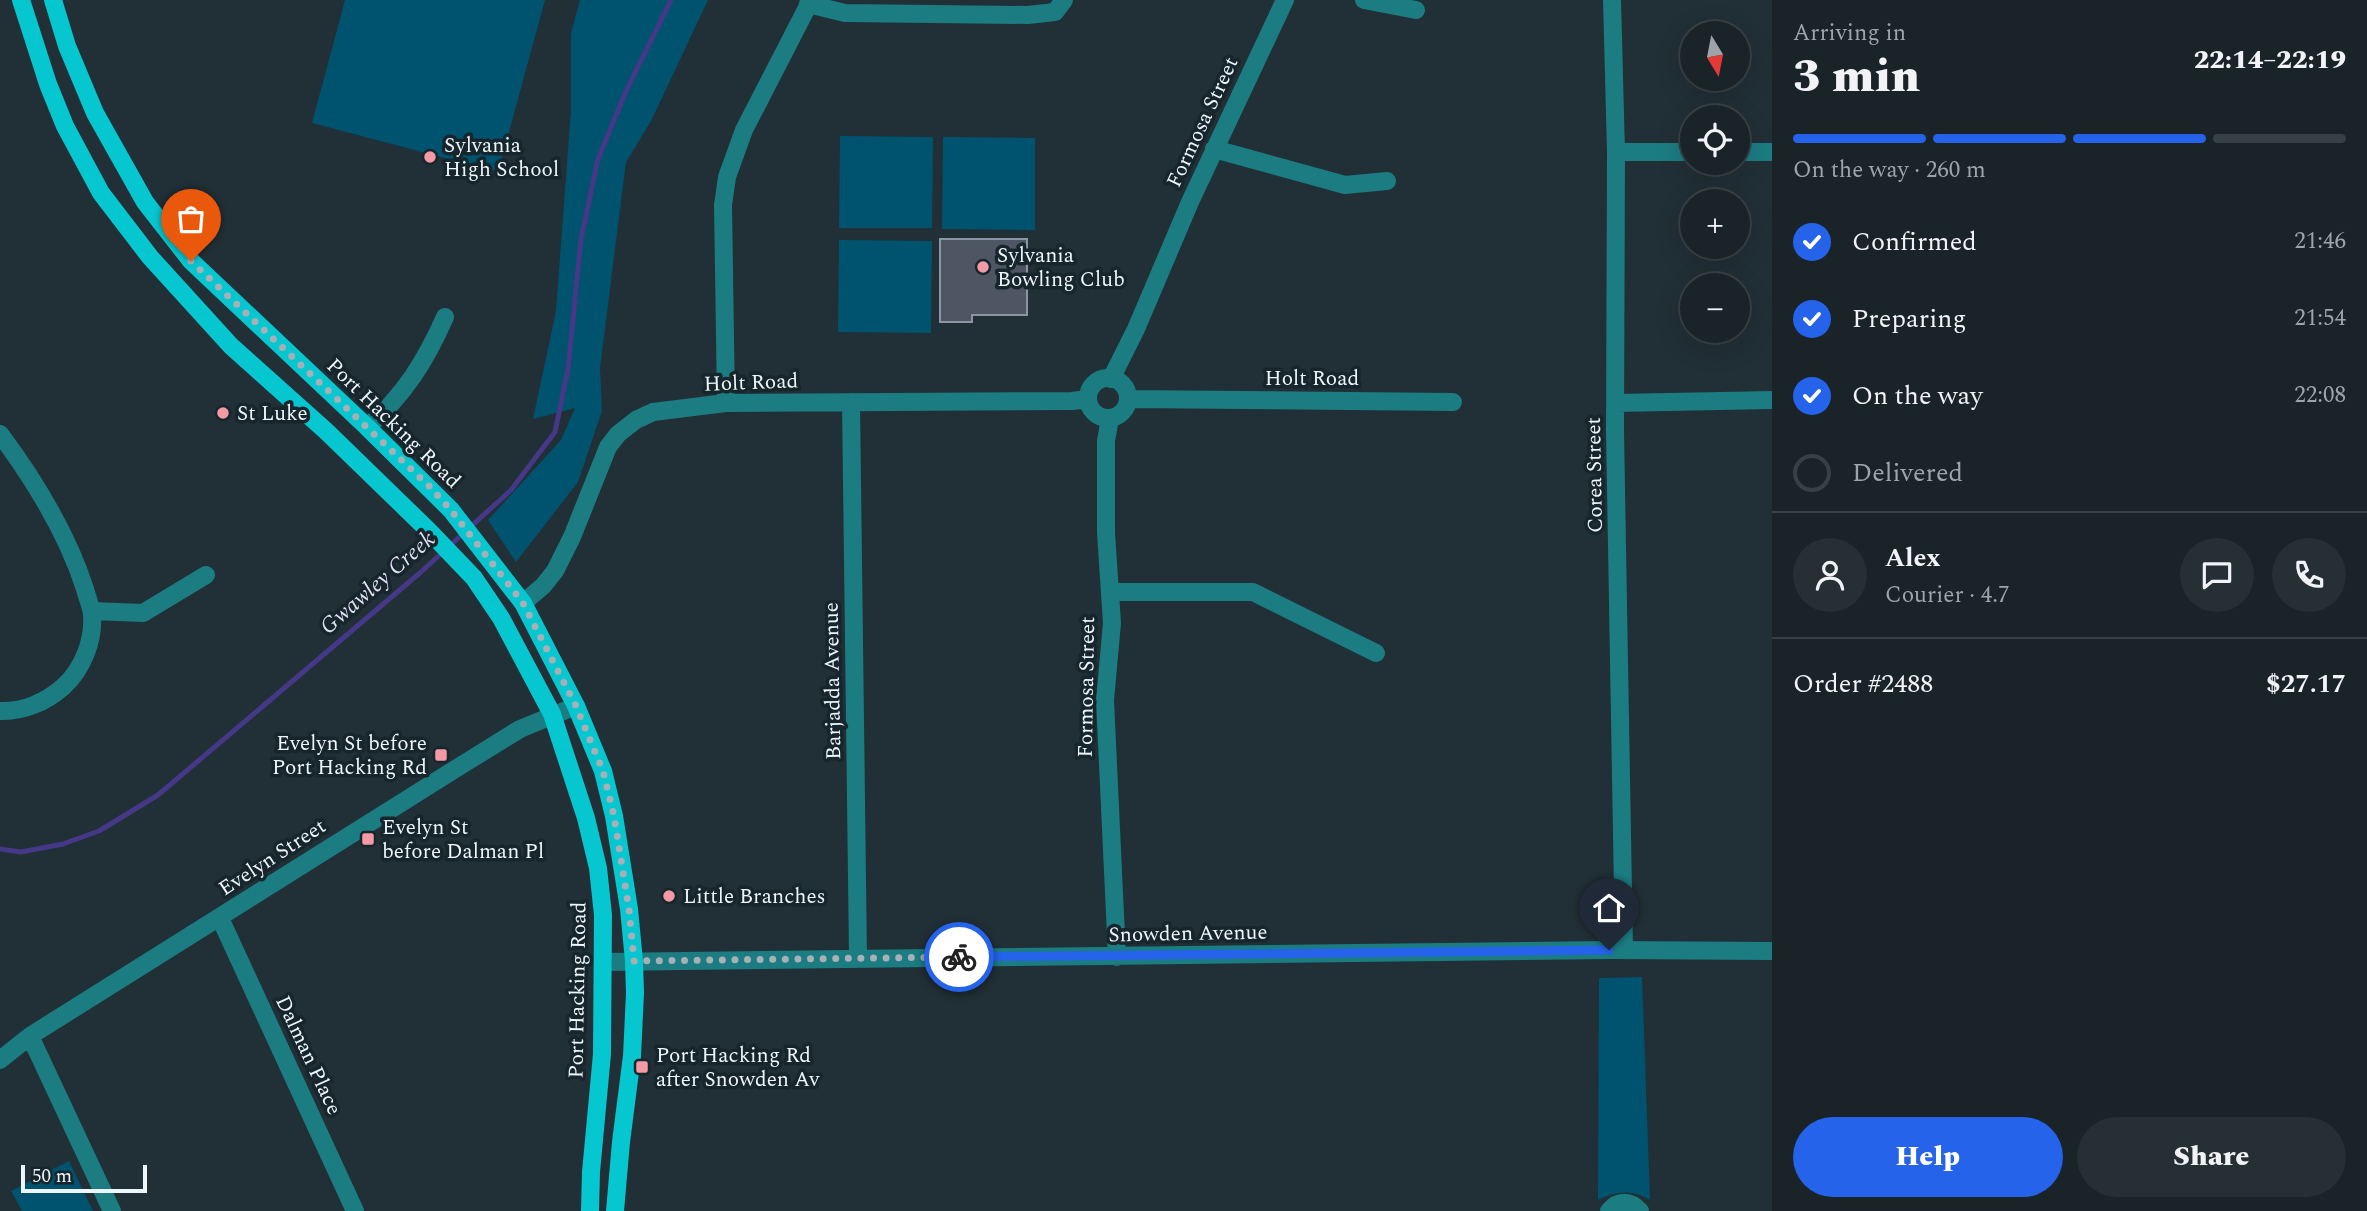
<!DOCTYPE html>
<html lang="en">
<head>
<meta charset="utf-8">
<style>
	body { margin:0; font-family:Spectral,serif; background:#262f34; color:#f1f3f6; height:100vh; display:flex; flex-direction:column; font-size:26px; white-space:nowrap }
	* { box-sizing:border-box; margin:0 }
	p { font-size:23px; color:#9fa4a8 }
	.icon { flex:none; width:38px; height:38px; fill:none; stroke:currentColor; stroke-width:2; stroke-linecap:round; stroke-linejoin:round }
	.map { position:relative; flex:1; overflow:hidden }
	.drawer { display:flex; flex-direction:column; background:#192328; width:595px }
	.drawer>* { flex:none }
	.needle { width:46px; rotate:170deg }
	.tools { position:absolute; left:1680px; top:21px; display:grid; gap:14px }
	.tools a { display:grid; place-items:center; width:70px; height:70px; border-radius:50%; background:#192328; box-shadow:0 7px 28px #0002,0 0 0 2px #374045; font-size:35px }
	.scale { position:absolute; left:21px; bottom:18px; width:126px; box-sizing:border-box; padding-left:7px; border:4px solid #edf6fb; border-top:0; font-size:19px; line-height:24px; white-space:nowrap; color:#edf6fb; -webkit-text-stroke:5px #17252c; paint-order:stroke }
	.pin { position:absolute; display:grid; place-items:center; width:60px; height:60px; color:#fff; margin:-72px -30px; border-radius:50% 50% 50% 0; rotate:-45deg; box-shadow:0 0 7px #0007 }
	.pin .icon { rotate:45deg }
	.courier { position:absolute; display:grid; place-items:center; width:70px; height:70px; margin:-35px; border:5px solid #2563eb; border-radius:50%; background:#fff; color:#222; box-shadow:0 2px 9px #0007 }
	.summary em { font-style:normal; font-weight:800 }
	.summary div { display:flex; flex-direction:column-reverse }
	.summary { display:flex; align-items:center; justify-content:space-between; height:119px; padding:0 21px }
	h1 { font-size:46px; font-weight:800; line-height:52px }
	.bar { display:grid; grid-template-columns:repeat(4,1fr); gap:10px 7px; align-content:center; height:84px; padding:0 21px }
	.bar i { height:9px; border-radius:5px; background:#374045 }
	.bar .on { background:#2563eb }
	.bar p { grid-column:span 4 }
	.line { display:flex; align-items:center; gap:18px; padding:0 21px; border-top:2px solid #374045 }
	.line div { flex:1 }
	.round { display:grid; place-items:center; flex:none; width:74px; height:74px; border-radius:37px; background:#262f34 }
	ol { padding:0 21px; list-style:none }
	li { display:flex; align-items:center; gap:21px; height:77px }
	li p { margin-inline-start:auto }
	li .icon { padding:7px; border-radius:50%; background:#2563eb; color:#fff; stroke-width:4 }
	li:last-child { color:#9fa4a8 }
	li i { width:38px; height:38px; border:4px solid #374045; border-radius:50% }
	.button { display:flex; gap:14px; margin-top:auto; padding:14px 21px }
	.button a { flex:1; height:80px; border-radius:42px; background:#2563eb; color:#fff; font-size:28px; font-weight:800; line-height:80px; text-align:center }
	.button a+a { background:#262f34; color:#f1f3f6 }
	main { display:flex; flex:1; min-height:0 }
	.map>svg:first-child { display:block }
	.green { fill:#00536f }
	.lines { fill:none; stroke-linecap:round; stroke-linejoin:round }
	.stream { stroke:#443887; stroke-width:5 }
	.building { fill:#4d5662; stroke:#8b95a3; stroke-width:2 }
	.minor { stroke:#1b7c82; stroke-width:18 }
	.major { stroke:#06c6cf; stroke-width:18 }
	.done { stroke:#a6b0b6; stroke-width:7; stroke-dasharray:0 12.6 }
	.route { stroke:#2563eb; stroke-width:9 }
	.poi-dot { fill:#f49aa5; stroke:#17252c; stroke-width:2.5 }
	.labels { text-anchor:middle; stroke-width:7; stroke-linejoin:round; paint-order:stroke }
	.street-label { font-size:21px; fill:#edf6fb; stroke:#17252c }
	.poi-label { font-size:21px; fill:#edf6fb; stroke:#17252c; text-anchor:start }
	.water-label { font-size:23px; font-style:italic; fill:#dfdff6; stroke:#17252c }
</style>
</head>
<body>
<main>
<div class="map">
<svg width="1772" height="1211" viewBox="0 0 1772 1211">
	<rect width="100%" height="100%" fill="#212f36"/>
	<path class="green" d="M345,0h200l-47,172 -186,-49z
		M580,0h128l-57,121 -25,41 -26,206 2,43 -24,71 -62,80 -28,-42 73,-80 14,-32 -42,11 23,-108 15,-201v-77z
		M840,136l93,1 -1,91h-93z
		M943,137l92,1v92l-93,-1z
		M839,240l93,1 -1,92 -93,-1z
		M1642,977l8,223c-17,-11 -34,-9 -52,0l1,-222z
		M69,1161l24,50h-71l-11,-20z"/>
	<g class="lines">
		<path class="stream" d="M0,849l21,3 42,-8 36,-13 59,-36 263,-223 90,-82 44,-58 13,-63 13,-130 17,-80 28,-68 45,-91"/>
	</g>
	<path class="building" d="M940,239h87v76h-55v7h-32z"/>
	<g class="lines">
		<path class="minor" d="M1364,0l52,10
			M1612,0l4,152 -1,278 9,520
			M808,4l37,9 183,2 27,-3 9,-12
			M1214,149l131,36 42,-4
			M1616,152h76
			M1738,152h34
			M1088 398a20 20 0 1 1 40 0a20 20 0 1 1-40 0Z
			M1111,379l25,-50 54,-127 95,-202
			M1128,399l325,3
			M851,402l7,556
			M726,403l-3,-198 4,-28 17,-47 67,-130
			M1616,403l156,-3
			M1110,418l-4,23v92l6,90 -7,77 12,257
			M367,427c37,-31 59,-67 78,-110
			M0,434c35,47 67,99 85,155 2,8 6,17 7,25 2,26 -9,55 -29,73 -17,15 -40,25 -63,24
			M1110,592h143l123,61
			M523,603l20,-17 12,-15 17,-34 36,-90 10,-13 18,-14 17,-8 73,-9 346,-2 16,-2
			M92,611l51,2 63,-38
			M220,918l135,293
			M604,962l1006,-12 162,1
			M30,1036l82,175
			M0,1060l30,-24 435,-273 55,-34 56,-23
			M1609,1211c9,-11 21,-11 31,0"/>
		<path class="major" d="M21,0l27,84 17,42 36,67 49,64 81,89 95,85 103,100 45,47 27,40 51,96 34,104 12,50 5,47 -1,139 -11,118 -1,39
			M53,0l14,46 28,67 50,89 46,59 176,166 84,83 72,93 53,103 27,65 11,45 15,93 5,52 1,32 -3,63 -11,86 -6,69"/>
	</g>
	<g class="lines">
		<path class="done" d="M191,261l239,226 20,22 73,94 53,103 27,65 11,45 15,93 5,52 325,-4"/>
		<path class="route" d="M959,957l650,-7"/>
	</g>
	<g class="poi-dot">
		<circle cx="430" cy="157" r="7"/>
		<circle cx="983" cy="267" r="7"/>
		<circle cx="223" cy="413" r="7"/>
		<rect x="434" y="748" width="14" height="14" rx="3.5"/>
		<rect x="361" y="832" width="14" height="14" rx="3.5"/>
		<circle cx="669" cy="896" r="7"/>
		<rect x="635" y="1060" width="14" height="14" rx="3.5"/>
	</g>
	<g class="labels">
		<g class="street-label">
			<text transform="translate(1202 122) rotate(-65)" y="7">Formosa Street</text>
			<text x="1312" y="385">Holt Road</text>
			<text transform="translate(751 382) rotate(-2)" y="7">Holt Road</text>
			<text transform="translate(394 423) rotate(44)" y="7">Port Hacking Road</text>
			<text transform="translate(1594 475) rotate(-91)" y="7">Corea Street</text>
			<text transform="translate(832 681) rotate(-91)" y="7">Barjadda Avenue</text>
			<text transform="translate(1086 687) rotate(-89)" y="7">Formosa Street</text>
			<text transform="translate(272 857) rotate(-33)" y="7">Evelyn Street</text>
			<text transform="translate(1188 933) rotate(-1)" y="7">Snowden Avenue</text>
			<text transform="translate(577 990) rotate(-89)" y="7">Port Hacking Road</text>
			<text transform="translate(309 1055) rotate(65)" y="7">Dalman Place</text>
		</g>
		<g class="poi-label">
			<text x="444" y="152">Sylvania<tspan x="444" dy="24">High School</tspan></text>
			<text x="997" y="262">Sylvania<tspan x="997" dy="24">Bowling Club</tspan></text>
			<text x="237" y="420">St Luke</text>
			<text x="427" y="750" text-anchor="end">Evelyn St before<tspan x="427" dy="24">Port Hacking Rd</tspan></text>
			<text x="382" y="834">Evelyn St<tspan x="382" dy="24">before Dalman Pl</tspan></text>
			<text x="683" y="903">Little Branches</text>
			<text x="656" y="1062">Port Hacking Rd<tspan x="656" dy="24">after Snowden Av</tspan></text>
		</g>
		<g class="water-label">
			<text transform="translate(377 582) rotate(-41)" y="8">Gwawley Creek</text>
		</g>
	</g>
</svg>
<div class="tools">
<a><svg class="needle" viewBox="-14 -14 28 28"><path d="M0-13l5 13h-10z" fill="#e53935"/><path d="M0 13l5-13h-10z" fill="#9fa4a8"/></svg></a>
<a><svg class="icon" aria-label="locate" viewBox="0 0 24 24"><circle cx="12" cy="12" r="6"/><path d="M12 2v4M12 18v4M2 12h4M18 12h4"/></svg></a>
<a>+</a>
<a>−</a>
</div>
<div class="scale">50 m</div>
<div class="pin" style="left:191px;top:261px;background:#ea580c"><svg class="icon" aria-label="bag" viewBox="0 0 24 24"><path d="M5 8h14l-1 12H6zM9 8a3 3 0 0 1 6 0"/></svg></div>
<div class="pin" style="left:1609px;top:950px;background:#1f2937"><svg class="icon" aria-label="home" viewBox="0 0 24 24"><path d="M3 11l9-7 9 7M6 9v11h12V9"/></svg></div>
<div class="courier" style="left:959px;top:957px"><svg class="icon" aria-label="bike" viewBox="0 0 24 24"><circle cx="6" cy="16" r="4"/><circle cx="18" cy="16" r="4"/><path d="M6 16l4-8h5l3 8M10 8l3 8H6M13 5h3"/></svg></div>
</div>
<section class="drawer">
<div class="summary"><div><h1>3 min</h1><p>Arriving in</p></div><em>22:14–22:19</em></div>
<div class="bar"><i class="on"></i><i class="on"></i><i class="on"></i><i></i><p>On the way · 260 m</p></div>
<ol>
<li><svg class="icon" aria-label="check" viewBox="0 0 24 24"><path d="M5 12l5 5 9-10"/></svg>Confirmed<p>21:46</p></li>
<li><svg class="icon" aria-label="check" viewBox="0 0 24 24"><path d="M5 12l5 5 9-10"/></svg>Preparing<p>21:54</p></li>
<li><svg class="icon" aria-label="check" viewBox="0 0 24 24"><path d="M5 12l5 5 9-10"/></svg>On the way<p>22:08</p></li>
<li><i></i>Delivered</li>
</ol>
<div class="line" style="height:126px"><a class="round"><svg class="icon" aria-label="person" viewBox="0 0 24 24"><circle cx="12" cy="8" r="4"/><path d="M4 21q1-7 8-7t8 7"/></svg></a><div><b>Alex</b><p>Courier · 4.7</p></div><a class="round"><svg class="icon" aria-label="chat" viewBox="0 0 24 24"><path d="M4 5h16v11H9l-5 4z"/></svg></a><a class="round"><svg class="icon" aria-label="phone" viewBox="0 0 24 24"><path d="M5 4h4l2 5-3 2q2 4 5 5l2-3 5 2v4C11 20 4 13 5 4z"/></svg></a></div>
<div class="line" style="height:91px"><div>Order #2488</div><b>$27.17</b></div>
<div class="button"><a>Help</a><a>Share</a></div>
</section>
</main>
</body>
</html>
